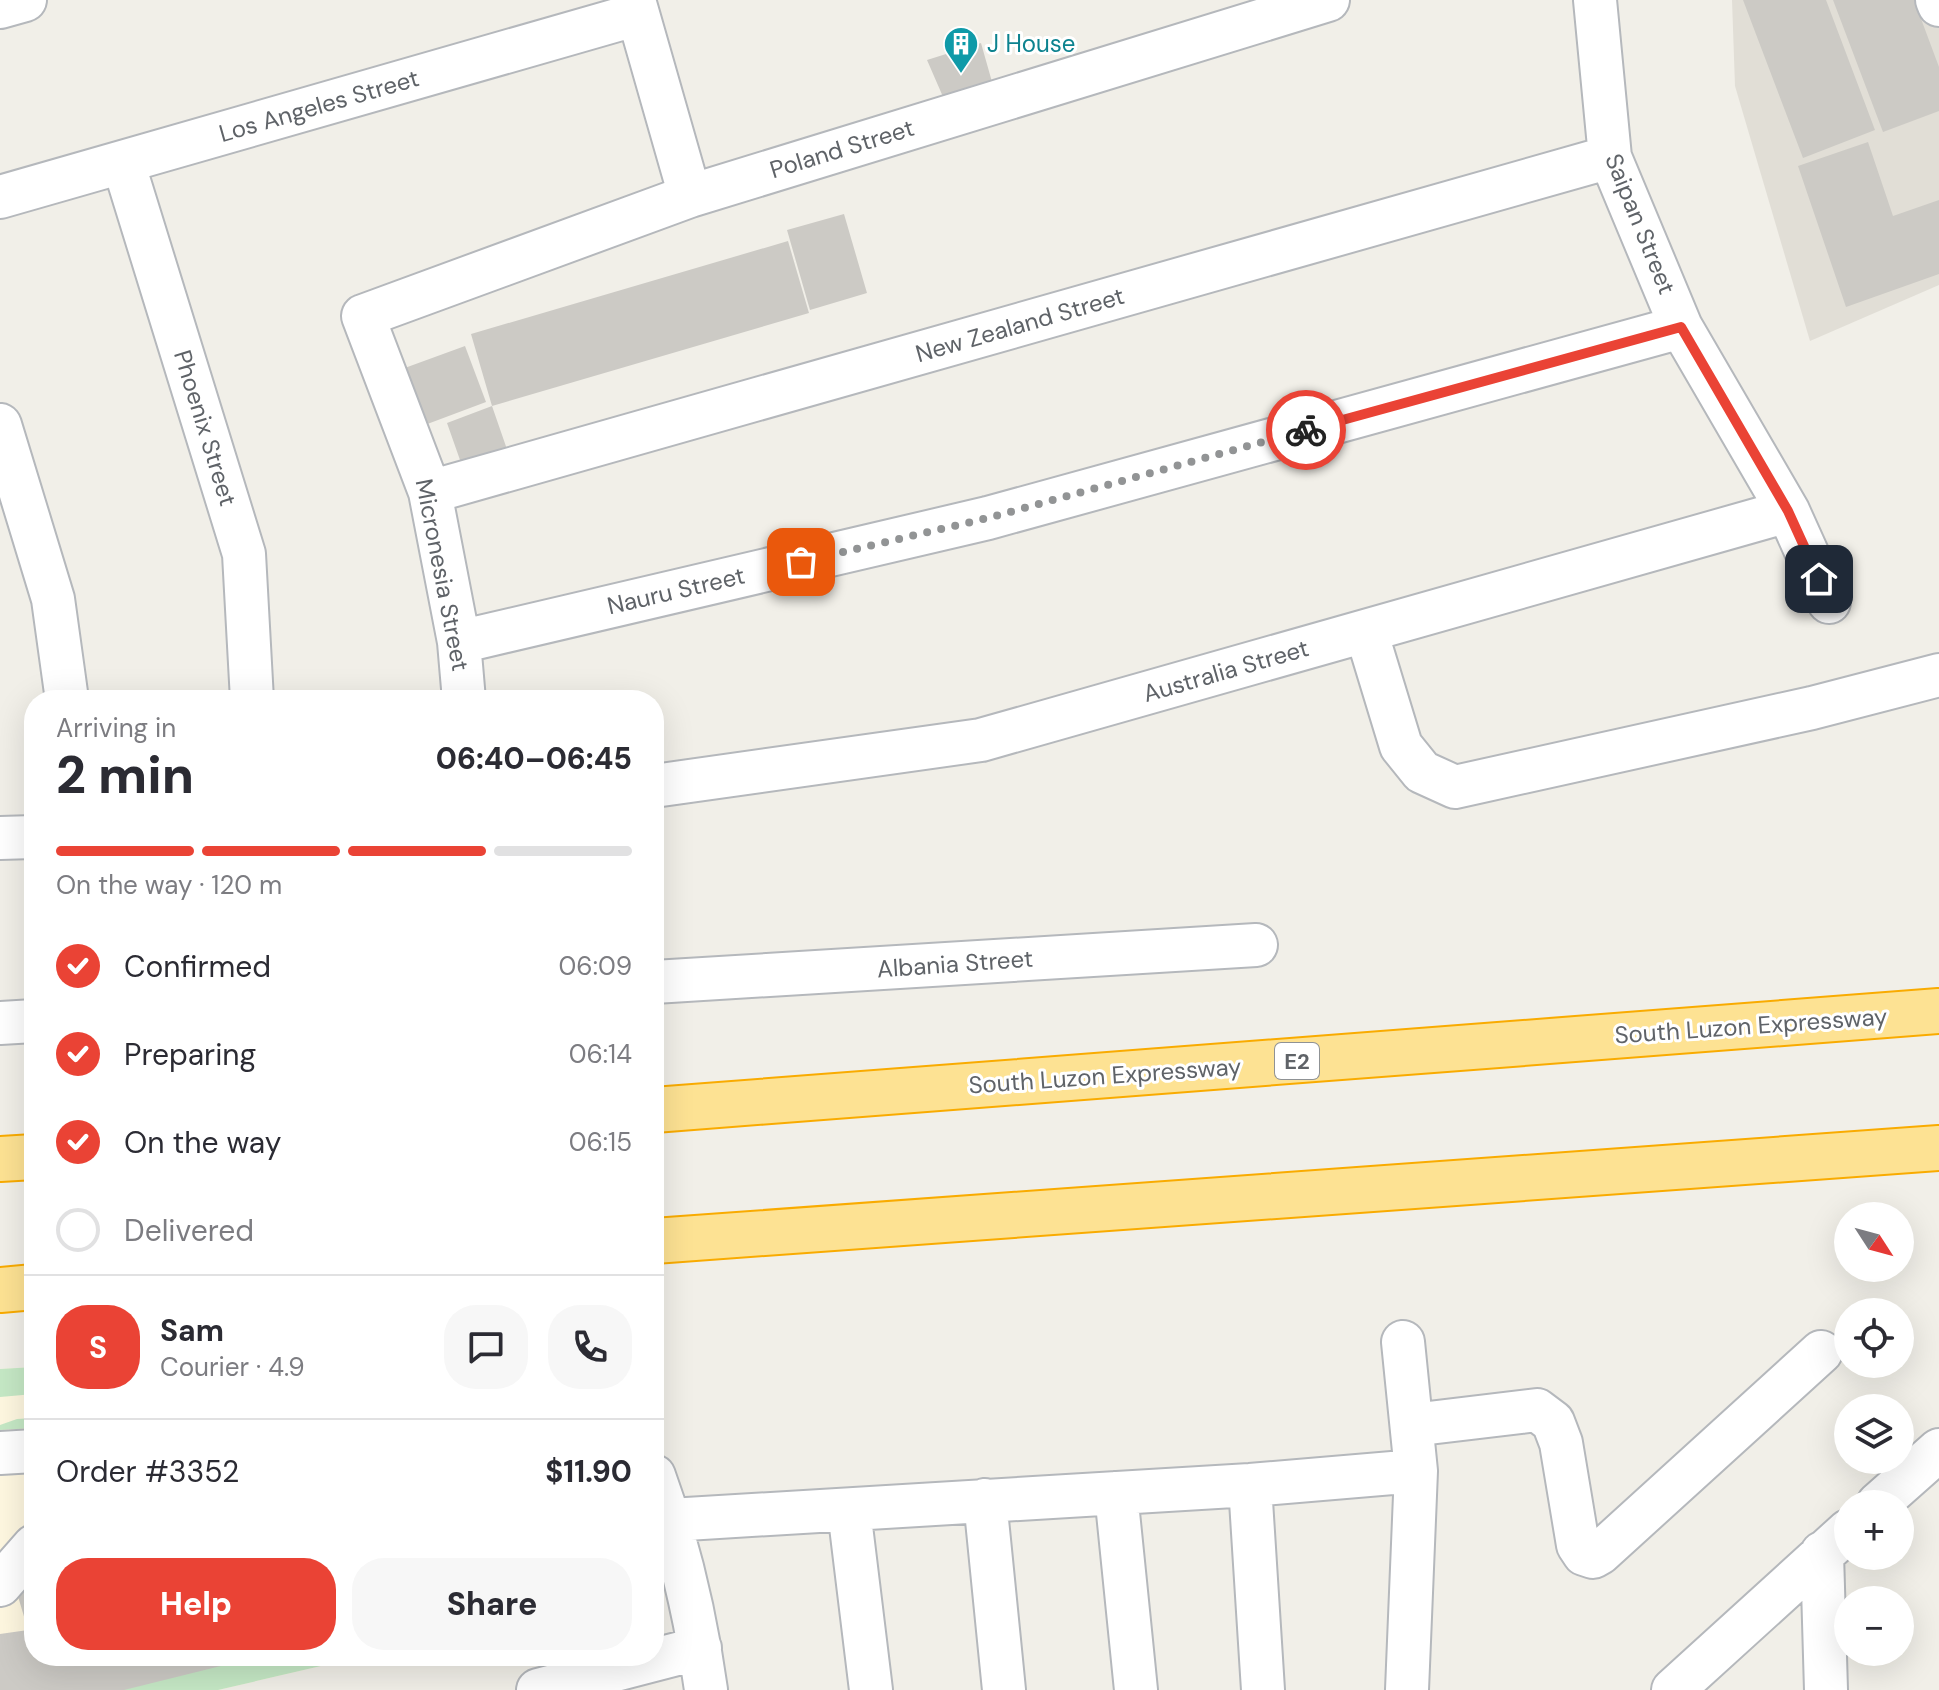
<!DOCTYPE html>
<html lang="en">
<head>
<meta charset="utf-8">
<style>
	body { margin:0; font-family:"DM Sans",sans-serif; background:#f7f7f7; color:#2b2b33; height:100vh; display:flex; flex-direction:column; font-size:30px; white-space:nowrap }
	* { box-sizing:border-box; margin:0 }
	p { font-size:26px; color:#7c7c81 }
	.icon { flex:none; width:44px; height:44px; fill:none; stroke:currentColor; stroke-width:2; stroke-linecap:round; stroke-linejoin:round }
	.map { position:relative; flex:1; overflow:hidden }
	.side { position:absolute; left:24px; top:690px; width:640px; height:976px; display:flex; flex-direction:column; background:#fff; border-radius:32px; box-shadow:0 8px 32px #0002 }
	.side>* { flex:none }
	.needle { width:52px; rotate:126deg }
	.buttons { position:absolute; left:1834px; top:1202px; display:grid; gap:16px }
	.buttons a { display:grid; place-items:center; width:80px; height:80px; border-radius:50%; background:#fff; box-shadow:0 8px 32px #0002; font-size:40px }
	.pin { position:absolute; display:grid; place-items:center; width:68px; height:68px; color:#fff; margin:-34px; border-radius:16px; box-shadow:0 4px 12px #0006 }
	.courier { position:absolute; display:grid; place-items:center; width:80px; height:80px; margin:-40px; border:6px solid #ea4335; border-radius:50%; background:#fff; color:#222; box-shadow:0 2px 10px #0007 }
	.headline em { font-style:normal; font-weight:800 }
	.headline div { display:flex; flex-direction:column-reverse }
	.headline { display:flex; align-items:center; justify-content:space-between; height:136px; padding:0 32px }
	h1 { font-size:52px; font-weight:800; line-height:60px }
	.bar { display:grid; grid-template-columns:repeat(4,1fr); gap:12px 8px; align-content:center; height:96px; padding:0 32px }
	.bar i { height:10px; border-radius:6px; background:#e1e1e2 }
	.bar .on { background:#ea4335 }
	.bar p { grid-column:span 4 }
	.line { display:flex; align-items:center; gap:20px; padding:0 32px; border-top:2px solid #e1e1e2 }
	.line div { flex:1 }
	.round { display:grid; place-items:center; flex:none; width:84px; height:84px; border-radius:32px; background:#f7f7f7 }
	ol { padding:0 32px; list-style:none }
	li { display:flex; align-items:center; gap:24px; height:88px }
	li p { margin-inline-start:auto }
	li .icon { padding:8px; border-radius:50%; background:#ea4335; color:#fff; stroke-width:4 }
	li:last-child { color:#7c7c81 }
	li i { width:44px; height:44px; border:4px solid #e1e1e2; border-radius:50% }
	.button { display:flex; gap:16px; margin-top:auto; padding:16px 32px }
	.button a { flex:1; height:92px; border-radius:32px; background:#ea4335; color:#fff; font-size:32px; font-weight:800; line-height:92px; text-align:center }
	.button a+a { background:#f7f7f7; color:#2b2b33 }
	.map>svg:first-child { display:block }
	.commercial { fill:#fef7e0 }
	.education { fill:#e1ded6 }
	.green { fill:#c5e8c5 }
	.building { fill:#cccac5 }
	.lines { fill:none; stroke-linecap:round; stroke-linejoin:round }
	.minor-casing { stroke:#b5b8bc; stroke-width:46 }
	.highway-casing { stroke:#f9ab00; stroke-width:48 }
	.minor { stroke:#fff; stroke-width:42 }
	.highway { stroke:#fde293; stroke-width:44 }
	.done { stroke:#929495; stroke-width:8; stroke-dasharray:0 14.4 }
	.route { stroke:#ea4335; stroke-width:10 }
	.labels { text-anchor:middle; stroke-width:6; stroke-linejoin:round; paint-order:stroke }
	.shield { fill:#fff; stroke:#8f9295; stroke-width:2 }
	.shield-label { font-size:22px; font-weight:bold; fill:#5f6368 }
	.culture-label { font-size:24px; fill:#0d838f; stroke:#fff; text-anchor:start }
	.street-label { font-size:24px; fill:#5f6368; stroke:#fff }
</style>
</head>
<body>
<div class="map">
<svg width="1939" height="1690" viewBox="0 0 1939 1690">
	<rect width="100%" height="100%" fill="#f1efe8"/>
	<path class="commercial" d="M34,1367v289h330l-146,34h-218v-321z"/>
	<path class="education" d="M1732,0h207v285l-129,56 -75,-255z"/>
	<path class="green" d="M34,1367v27l-34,3v-28z
		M34,1418v10l-34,2v-5l17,-6z
		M53,1656h311l-146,34h-201l14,-9z"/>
	<path class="building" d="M1743,0h83l49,130 -72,28z
		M1833,0h81l25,67v44l-56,21z
		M981,43l13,46 -47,17 -20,-46z
		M1868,142l25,74 46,-16v74l-93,33 -48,-141z
		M844,214l23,79 -57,17 -23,-80z
		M788,241l21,72 -317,93 -21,-72z
		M465,346l21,56 -64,24 -20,-57z
		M492,406l19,55 -45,16 -19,-54z
		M34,1589v67l223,1 -133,33h-124v-56l28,-4 -11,-37z"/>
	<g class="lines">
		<defs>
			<path id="minor" d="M634,0l56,196
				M1595,0l15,157 71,170 107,184 41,91
				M1937,0l2,5
				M0,7l25,-7
				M123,162l121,392 8,146
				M0,197l638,-183
				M0,425l53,174 14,101
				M430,492l1180,-335
				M1366,631l35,115 21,26 33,15 357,-79 127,-33
				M459,642l529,-124 693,-191
				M464,700l-5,-58 -29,-150 -67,-176 327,-120 638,-196
				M654,786l327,-46 807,-229
				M0,838l34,-1
				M654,982l602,-37
				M0,1023l34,-2
				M1403,1342l13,129 -9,219
				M1412,1425l125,-15 16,12 8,21 17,102 6,9 9,3 7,-4 221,-201
				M0,1453l34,-2
				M654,1476c25,69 42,142 52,214
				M1250,1485l13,205
				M1116,1493l20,197
				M985,1500l19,190
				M1878,1504l61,-54
				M849,1510l22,180
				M670,1520l580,-35 166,-14
				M1822,1553l4,137
				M0,1585l34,-39
				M538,1690l162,-42
				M1673,1690l175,-159"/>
			<path id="highway" d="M654,1110l1285,-99
				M0,1159l34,-2
				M654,1241l1285,-93
				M0,1290l34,-3"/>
		</defs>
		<use href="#minor" class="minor-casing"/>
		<use href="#highway" class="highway-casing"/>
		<use href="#minor" class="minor"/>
		<use href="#highway" class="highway"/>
	</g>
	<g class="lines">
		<path class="done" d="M801,562l187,-44 318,-88"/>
		<path class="route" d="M1306,430l375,-103 107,184 31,68"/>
	</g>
	<defs>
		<symbol id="building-pin" viewBox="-11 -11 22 30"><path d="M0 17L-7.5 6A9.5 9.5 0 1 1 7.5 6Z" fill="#0f9aa8" stroke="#fff"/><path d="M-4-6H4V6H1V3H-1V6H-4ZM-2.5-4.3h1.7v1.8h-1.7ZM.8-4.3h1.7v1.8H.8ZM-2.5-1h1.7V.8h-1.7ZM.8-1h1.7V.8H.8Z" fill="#fff"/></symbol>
	</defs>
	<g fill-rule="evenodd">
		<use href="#building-pin" x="941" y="24" width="40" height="54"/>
	</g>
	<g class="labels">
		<rect class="shield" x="1275" y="1043" width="44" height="36" rx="6"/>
		<g class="shield-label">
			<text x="1297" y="1069">E2</text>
		</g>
		<g class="culture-label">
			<text x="987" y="52">J House</text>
		</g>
		<g class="street-label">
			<text transform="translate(319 106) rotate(-16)" y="8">Los Angeles Street</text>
			<text transform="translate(842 149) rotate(-17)" y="8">Poland Street</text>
			<text transform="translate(1640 224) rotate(68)" y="8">Saipan Street</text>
			<text transform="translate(1020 325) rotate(-16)" y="8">New Zealand Street</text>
			<text transform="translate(205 428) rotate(73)" y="8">Phoenix Street</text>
			<text transform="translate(442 575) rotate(79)" y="8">Micronesia Street</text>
			<text transform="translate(676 591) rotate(-13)" y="8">Nauru Street</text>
			<text transform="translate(1226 671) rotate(-16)" y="8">Australia Street</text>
			<text transform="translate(955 964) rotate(-4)" y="8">Albania Street</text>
			<text transform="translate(1751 1026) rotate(-4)" y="8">South Luzon Expressway</text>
			<text transform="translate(1105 1076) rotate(-4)" y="8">South Luzon Expressway</text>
		</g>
	</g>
</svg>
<div class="buttons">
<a><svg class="needle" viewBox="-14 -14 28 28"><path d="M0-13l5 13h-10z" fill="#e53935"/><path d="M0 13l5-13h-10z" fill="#7c7c81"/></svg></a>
<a><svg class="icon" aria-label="locate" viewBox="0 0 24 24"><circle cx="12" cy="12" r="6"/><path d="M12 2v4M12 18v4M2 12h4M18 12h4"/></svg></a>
<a><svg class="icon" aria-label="layers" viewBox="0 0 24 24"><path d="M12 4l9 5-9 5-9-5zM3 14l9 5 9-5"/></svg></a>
<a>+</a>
<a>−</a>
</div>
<div class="pin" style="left:801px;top:562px;background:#ea580c"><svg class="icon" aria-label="bag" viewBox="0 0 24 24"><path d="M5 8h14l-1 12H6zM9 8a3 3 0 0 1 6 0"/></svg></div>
<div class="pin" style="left:1819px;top:579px;background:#1f2937"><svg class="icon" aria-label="home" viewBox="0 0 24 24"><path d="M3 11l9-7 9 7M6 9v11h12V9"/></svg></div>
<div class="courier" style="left:1306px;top:430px"><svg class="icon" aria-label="bike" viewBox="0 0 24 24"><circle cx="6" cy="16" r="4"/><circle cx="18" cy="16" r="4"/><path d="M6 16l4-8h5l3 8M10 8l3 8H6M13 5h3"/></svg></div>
<section class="side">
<div class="headline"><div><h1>2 min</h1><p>Arriving in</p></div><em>06:40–06:45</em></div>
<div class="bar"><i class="on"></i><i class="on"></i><i class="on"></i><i></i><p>On the way · 120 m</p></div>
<ol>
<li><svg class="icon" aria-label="check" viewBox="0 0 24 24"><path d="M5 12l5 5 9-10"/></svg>Confirmed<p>06:09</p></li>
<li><svg class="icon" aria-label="check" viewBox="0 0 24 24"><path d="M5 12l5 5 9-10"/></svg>Preparing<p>06:14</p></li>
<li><svg class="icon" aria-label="check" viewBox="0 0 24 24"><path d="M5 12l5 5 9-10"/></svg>On the way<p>06:15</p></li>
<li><i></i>Delivered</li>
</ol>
<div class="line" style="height:144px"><b class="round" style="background:#ea4335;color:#fff">S</b><div><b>Sam</b><p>Courier · 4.9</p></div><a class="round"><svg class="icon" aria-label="chat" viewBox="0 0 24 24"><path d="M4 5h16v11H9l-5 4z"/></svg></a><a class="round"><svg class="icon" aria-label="phone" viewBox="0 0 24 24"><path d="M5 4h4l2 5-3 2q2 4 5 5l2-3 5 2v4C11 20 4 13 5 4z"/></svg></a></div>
<div class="line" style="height:104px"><div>Order #3352</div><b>$11.90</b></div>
<div class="button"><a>Help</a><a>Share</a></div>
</section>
</div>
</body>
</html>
